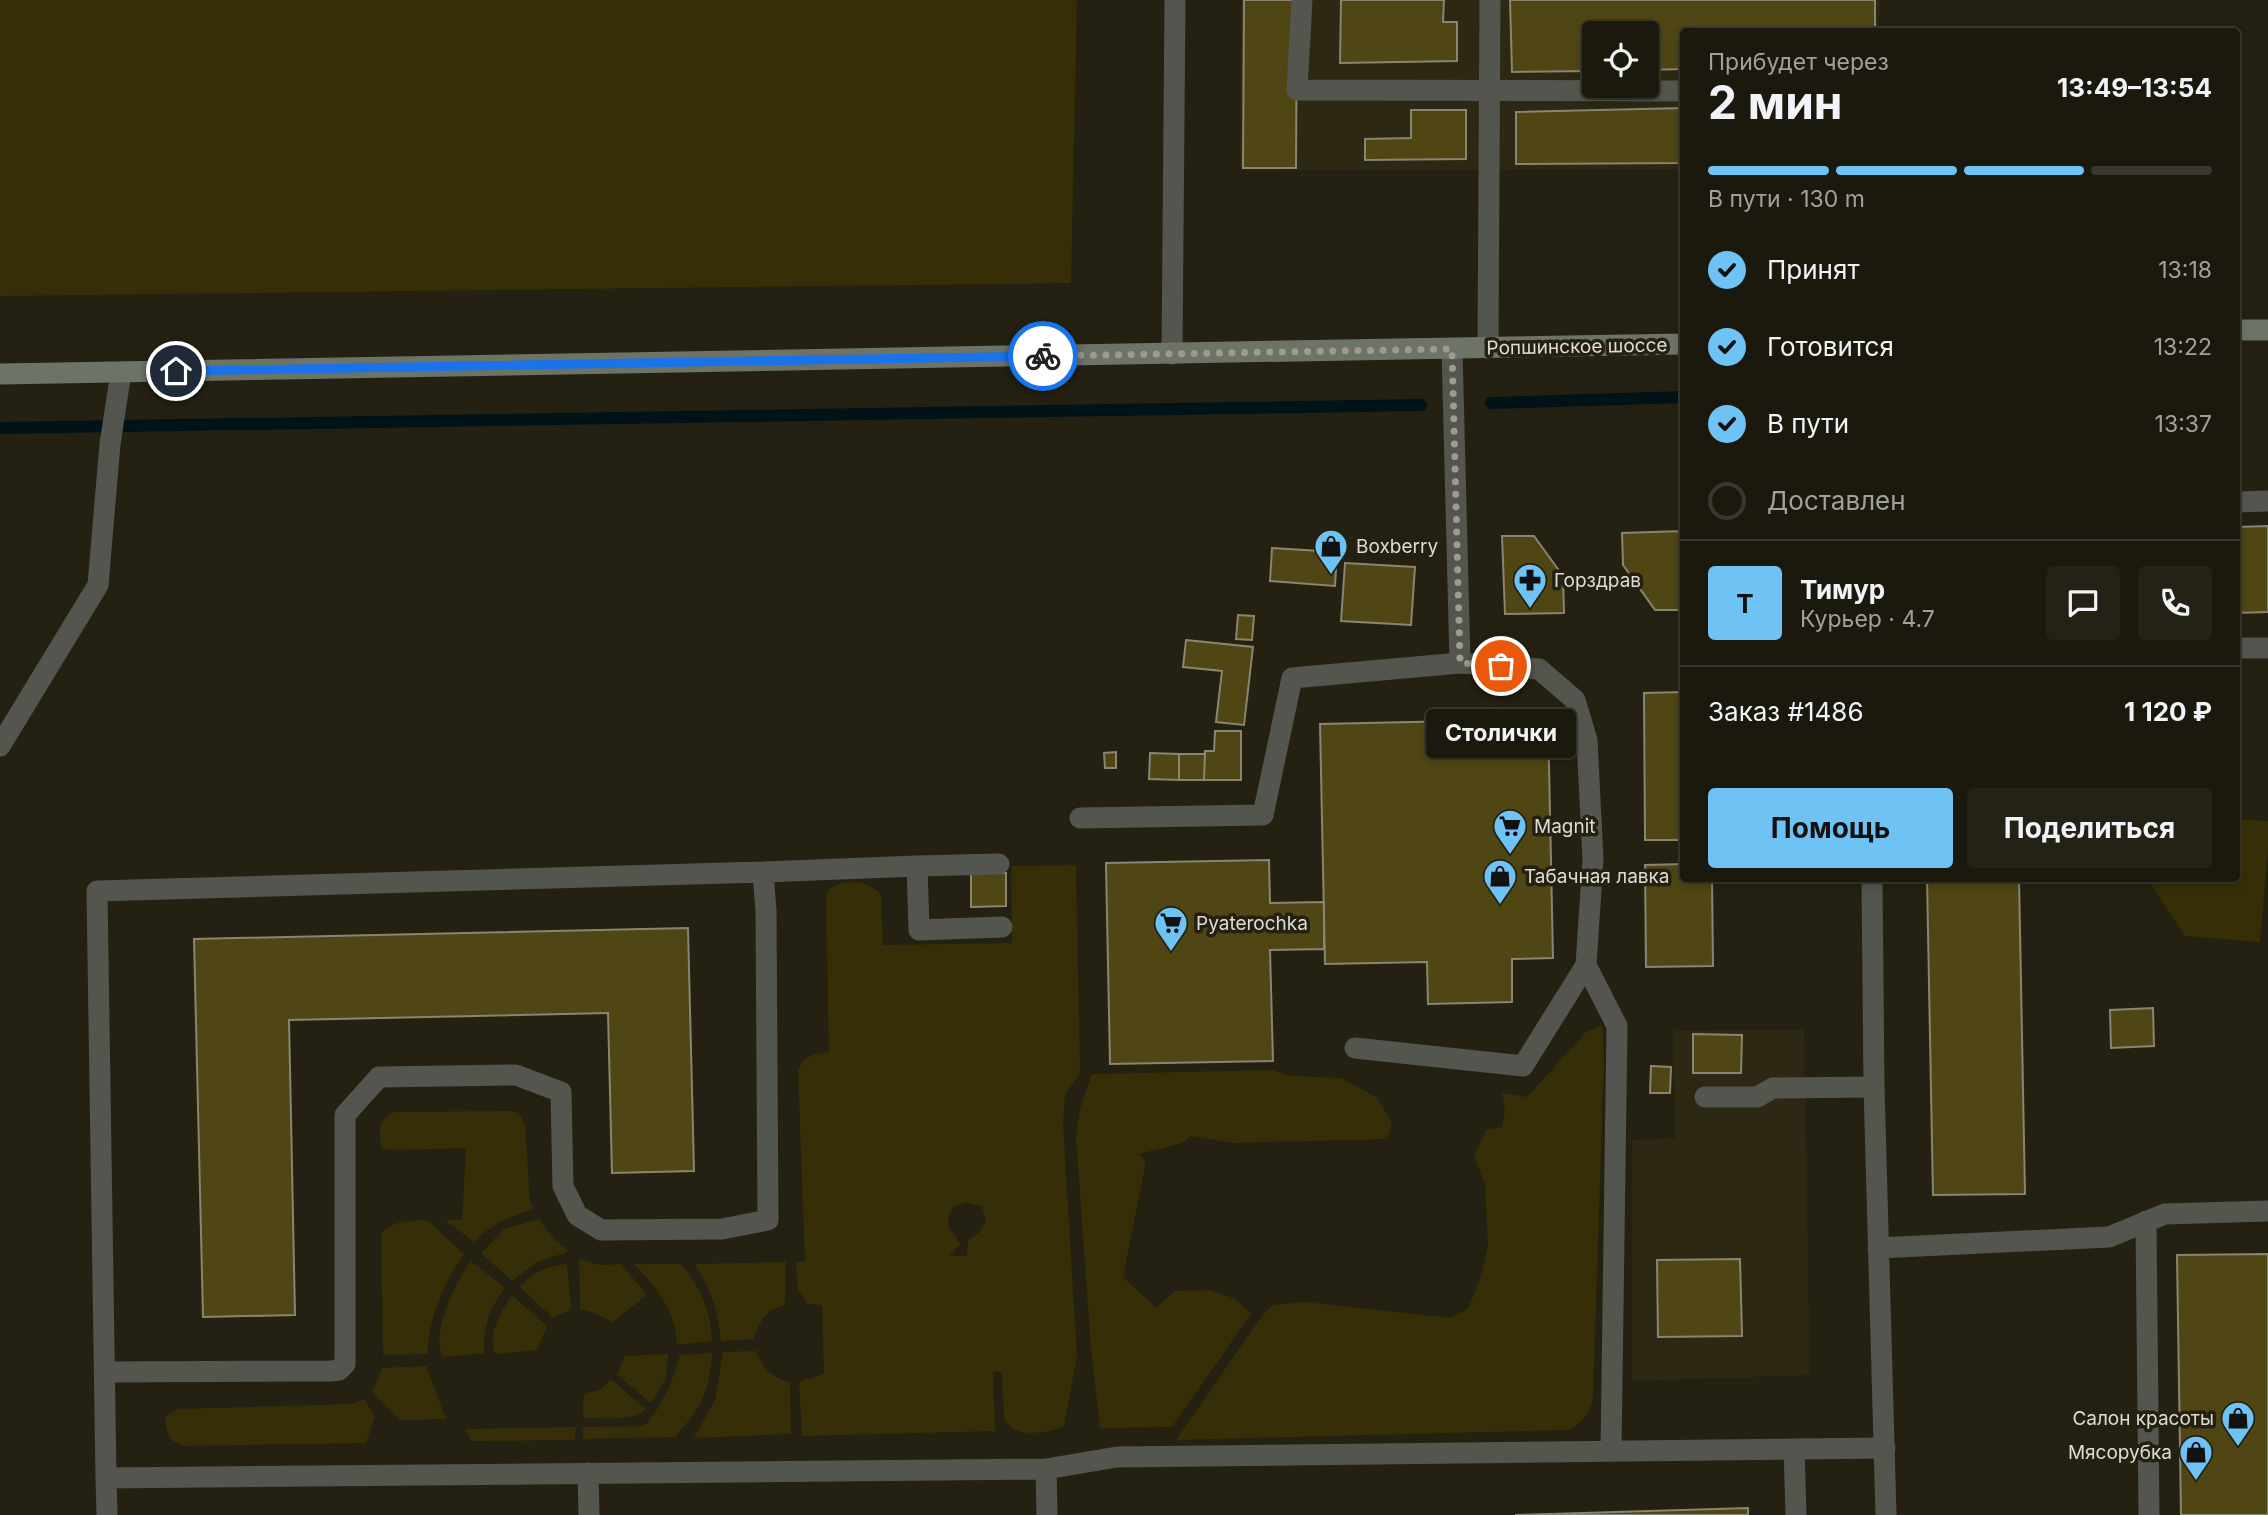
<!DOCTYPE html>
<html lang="ru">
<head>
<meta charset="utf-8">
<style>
	body { margin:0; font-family:Inter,sans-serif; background:#242217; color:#f1f3f6; height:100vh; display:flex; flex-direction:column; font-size:26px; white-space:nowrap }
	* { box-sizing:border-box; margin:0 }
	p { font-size:23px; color:#a0a09e }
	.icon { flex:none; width:38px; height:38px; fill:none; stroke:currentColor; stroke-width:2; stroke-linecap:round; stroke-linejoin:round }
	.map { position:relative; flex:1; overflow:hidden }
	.sheet { position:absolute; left:1680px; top:28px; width:560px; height:854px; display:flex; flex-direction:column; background:#1b190e; border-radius:7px; box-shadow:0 4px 10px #0003,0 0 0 2px #39382e }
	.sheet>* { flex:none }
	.tools { position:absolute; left:1582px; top:21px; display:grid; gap:14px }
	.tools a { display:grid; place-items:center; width:77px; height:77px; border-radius:7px; background:#1b190e; box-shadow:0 4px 10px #0003,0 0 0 2px #39382e; font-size:35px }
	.pin { position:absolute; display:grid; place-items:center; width:60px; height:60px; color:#fff; margin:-30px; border:4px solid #fff; border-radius:50%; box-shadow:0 2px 7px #0007 }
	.courier { position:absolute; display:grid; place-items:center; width:70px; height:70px; margin:-35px; border:5px solid #1a73e8; border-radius:50%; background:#fff; color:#222; box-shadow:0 2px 9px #0007 }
	.bubble { position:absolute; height:49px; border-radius:7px; background:#1b190e; box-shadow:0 4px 10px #0003,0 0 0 2px #39382e; font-size:23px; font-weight:700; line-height:49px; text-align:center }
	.headline em { font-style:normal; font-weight:700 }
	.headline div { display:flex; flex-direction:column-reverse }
	.headline { display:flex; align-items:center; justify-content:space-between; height:119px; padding:0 28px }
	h1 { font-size:46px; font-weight:700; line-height:52px }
	.bar { display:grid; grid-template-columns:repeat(4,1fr); gap:10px 7px; align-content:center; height:84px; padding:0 28px }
	.bar i { height:9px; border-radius:5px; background:#39382e }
	.bar .selected { background:#6fc2f4 }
	.bar p { grid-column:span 4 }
	.line { display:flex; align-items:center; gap:18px; padding:0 28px; border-top:2px solid #39382e }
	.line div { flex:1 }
	.round { display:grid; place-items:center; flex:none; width:74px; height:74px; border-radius:7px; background:#242217 }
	ol { padding:0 28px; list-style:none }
	li { display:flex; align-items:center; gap:21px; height:77px }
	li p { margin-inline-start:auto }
	li .icon { padding:7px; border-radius:50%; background:#6fc2f4; color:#111; stroke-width:4 }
	li:last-child { color:#a0a09e }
	li i { width:38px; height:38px; border:4px solid #39382e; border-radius:50% }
	.button { display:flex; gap:14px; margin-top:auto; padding:14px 28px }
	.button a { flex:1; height:80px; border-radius:7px; background:#6fc2f4; color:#111; font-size:28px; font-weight:700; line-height:80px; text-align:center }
	.button a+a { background:#242217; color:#f1f3f6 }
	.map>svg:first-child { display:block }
	.built { fill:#2d2813; fill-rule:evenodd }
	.green { fill:#362e06; fill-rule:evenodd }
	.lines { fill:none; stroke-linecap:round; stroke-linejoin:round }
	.stream { stroke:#001319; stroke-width:12 }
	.building { fill:#504613; stroke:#898573; stroke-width:2 }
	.lane { stroke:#53554e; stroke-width:21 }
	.street { stroke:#53554e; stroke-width:21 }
	.secondary { stroke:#6e7368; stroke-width:21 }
	.done { stroke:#9d9b8f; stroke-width:7; stroke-dasharray:0 12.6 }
	.route { stroke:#1a73e8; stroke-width:9 }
	.labels { text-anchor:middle; stroke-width:7; stroke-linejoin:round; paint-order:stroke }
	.street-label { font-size:19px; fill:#deddd3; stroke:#242112 }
	.poi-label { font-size:19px; fill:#deddd3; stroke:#242112; text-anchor:start }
</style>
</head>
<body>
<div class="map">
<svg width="2268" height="1515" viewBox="0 0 2268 1515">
	<rect width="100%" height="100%" fill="#242112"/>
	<path class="built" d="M1241,0h639l-1,31 -195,1 -1,137 -443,1zM1594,33h53v53h-53z
		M1804,1030l6,345 -178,6v-241l43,-2 -2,-107z"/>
	<path class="green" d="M0,0h1077l-6,283 -1071,13z
		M2237,819l31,2v30l-8,91 -75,-6 -38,-57 89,-1z
		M1076,865l4,208 -15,22 -2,29 14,232 -13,69c-10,8 -41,11 -52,3 -4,-3 -6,-7 -8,-10l-2,-46 -9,-1 2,60 -193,5 -3,-54 25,-8 -2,-69 -14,-1 -10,-14 -2,-28 9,-1 -7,-189c6,-19 14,-16 31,-20l-3,-157c10,-19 42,-15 55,-1l2,51 129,-2 -1,-77zM965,1202l17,4 4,15 -7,12 -11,8 -1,15h-18l11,-11c-7,-19 -18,-11 -8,-37z
		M1602,1025l2,30 -11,343c-4,16 -10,26 -26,32l-391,10 83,-120 13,-15 31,-3 148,16 17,-9 12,-30 8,-33 -3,-61 -11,-29 12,-26 16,-3 3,-17 -3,-17 25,4 59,-65z
		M1272,1070l19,6 50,2 35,19 16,25 -5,17 -154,4 -42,-7 -9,7 -43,11 6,6v7l-22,110 33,31 19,-17 34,-1 27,9 15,15 -79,113 -72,1 -9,-79 -15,-212 4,-29 12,-34z
		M511,1111l8,2 6,13 5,75 4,8c-24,8 -42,14 -60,33l-29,-22h17l4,-72 -75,2 -10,-2c-1,-17 -4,-29 14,-36z
		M539,1219l14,19 15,12 -3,3 -28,9 -25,19 -31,-28 23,-24z
		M427,1220l37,34c-22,31 -34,62 -37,100l-44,1 -2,-122c13,-13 28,-12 46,-13z
		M579,1259l21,6 21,-1 26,31 -34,27 -20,-10 -13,-3z
		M471,1261l34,27c-16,20 -22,41 -21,65l-41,4c-13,-25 13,-75 28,-96z
		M786,1262l-1,43c-19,5 -26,16 -31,34l-33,2c-4,-31 -8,-50 -27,-77z
		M567,1264l4,44 -2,3 -17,6 -32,-30c11,-15 28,-21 47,-23z
		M634,1264h47c19,23 30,47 31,77l-35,4c-1,-34 -20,-57 -43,-81z
		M512,1295l35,31 -10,24 -42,4c-8,-20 6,-43 17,-59z
		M756,1351c9,20 13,24 34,32l1,51 -97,4 21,-38 8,-48z
		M712,1353c-2,38 -11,55 -37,84l-92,2v-12l61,-1c20,-22 28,-43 36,-71z
		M668,1354l-2,25 -15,24 -34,-28 8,-19z
		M426,1366l20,53 -45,1 -29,-27 10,-25z
		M611,1379l35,30c-15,14 -44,8 -63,9v-19l2,-5 16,-5z
		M364,1399l11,17 -9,27 -180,3c-16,-2 -21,-14 -21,-29l13,-8 175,-5z
		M576,1427l-1,13 -104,1 -5,-12z"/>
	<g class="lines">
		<path class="stream" d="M1491,403l193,-6
			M0,428l1421,-23"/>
	</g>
	<path class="building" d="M1244,0h53l-1,168h-53z
		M1341,0h103l-1,22h14v39l-117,2z
		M1510,0h365v32h-191v37l-37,1v-37h-53v38l-82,1z
		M1684,108v55l-168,1v-52z
		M1411,110h55v49l-101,1v-21l46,-1z
		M2268,526v86l-32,1v-86z
		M1684,531v79h-29l-32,-45 -1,-32z
		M1502,536h32l29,40 1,37 -59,1z
		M1272,548l65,4 -2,34 -65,-5z
		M1345,563l70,4 -4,58 -70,-4z
		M1238,615l16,1 -2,24 -16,-1z
		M1186,640l67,7 -9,78 -28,-3 6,-51 -39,-4z
		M1684,692v148h-39l-1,-147z
		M1548,719l5,239 -41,1v43l-84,2 -1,-42 -102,2 -5,-240z
		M1215,731h26v49h-37l1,-29h9z
		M1116,752v16h-11l-1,-15z
		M1150,753l29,1v26l-30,-1z
		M1179,754h26l-1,26h-25z
		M1269,860l1,43 54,-1v47l-54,1 3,111 -163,3 -4,-201z
		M1684,864v14h28l1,88 -67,1 -1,-102z
		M971,873h35v33l-35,1z
		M1927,878h92l6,316 -92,1z
		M688,928l6,243 -82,2 -4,-160 -319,7 6,295 -92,2 -9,-378z
		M2153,1008l1,38 -43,2 -1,-38z
		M1693,1034l49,1 -1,38h-48z
		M1651,1066l20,1 -1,26h-20z
		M2268,1254v261h-87l-4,-260z
		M1740,1259l2,77 -84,1 -1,-77z
		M1748,1508v7h-233z"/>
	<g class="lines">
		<path class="lane" d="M1302,0l-5,90 387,1
			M1488,348l2,-348
			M1452,349l8,314
			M2236,502l32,-1
			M2236,648h32
			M0,746l98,-161 12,-141 11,-72
			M1080,818l183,-3 29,-137 168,-15 79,6 36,31 12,40 6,119 -7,106 -63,101 -168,-18
			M999,864l-82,2 2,64 83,-3
			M763,872l154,-6
			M1586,965l31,61 -6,424
			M1705,1097h52l16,-9 101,-1
			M2146,1221l3,294
			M1878,1248l231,-11 56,-23 103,-3
			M105,1372l226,-1 8,-1 6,-6v-249l34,-38 137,-2 45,17 2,94 14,29 24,15 121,-1 46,-9 -2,-309 -3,-39 -666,19 9,587 1,37
			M1794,1449l2,66
			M1046,1469l1,46
			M588,1473l1,42
			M106,1478l940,-9 71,-12 768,-9"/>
		<path class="street" d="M1172,354l3,-354
			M1872,878l2,209 12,428"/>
		<path class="secondary" d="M2236,330h32
			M0,374l1684,-30"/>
	</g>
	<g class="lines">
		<path class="done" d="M1043,356l409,-7 8,314 41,3"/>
		<path class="route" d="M176,371l867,-15"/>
	</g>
	<defs>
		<symbol id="shop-pin" viewBox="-11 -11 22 30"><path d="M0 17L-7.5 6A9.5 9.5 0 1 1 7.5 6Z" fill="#6fc2f4" stroke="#242112"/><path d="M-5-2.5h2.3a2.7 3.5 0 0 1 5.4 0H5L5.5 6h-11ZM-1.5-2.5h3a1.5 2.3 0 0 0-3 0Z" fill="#111"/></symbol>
		<symbol id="pharmacy-pin" viewBox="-11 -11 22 30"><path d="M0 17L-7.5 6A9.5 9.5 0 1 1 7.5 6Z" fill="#6fc2f4" stroke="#242112"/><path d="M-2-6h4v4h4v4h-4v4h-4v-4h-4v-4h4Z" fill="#111"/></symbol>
		<symbol id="supermarket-pin" viewBox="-11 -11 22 30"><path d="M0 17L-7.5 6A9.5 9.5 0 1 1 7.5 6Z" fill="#6fc2f4" stroke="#242112"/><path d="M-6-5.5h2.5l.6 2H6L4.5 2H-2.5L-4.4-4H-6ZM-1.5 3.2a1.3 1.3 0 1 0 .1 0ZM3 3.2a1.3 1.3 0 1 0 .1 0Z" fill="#111"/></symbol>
	</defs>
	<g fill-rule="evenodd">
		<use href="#shop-pin" x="1312" y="527" width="38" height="52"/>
		<use href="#pharmacy-pin" x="1511" y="561" width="38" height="52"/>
		<use href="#supermarket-pin" x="1491" y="807" width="38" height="52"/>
		<use href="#shop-pin" x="1481" y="857" width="38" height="52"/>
		<use href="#supermarket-pin" x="1152" y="904" width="38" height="52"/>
		<use href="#shop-pin" x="2219" y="1399" width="38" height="52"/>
		<use href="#shop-pin" x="2177" y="1433" width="38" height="52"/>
	</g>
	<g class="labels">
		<g class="street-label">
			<text transform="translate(1577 346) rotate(-1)" y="7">Ропшинское шоссе</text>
		</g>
		<g class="poi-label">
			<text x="1356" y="553">Boxberry</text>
			<text x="1554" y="587">Горздрав</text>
			<text x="1534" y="833">Magnit</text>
			<text x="1524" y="883">Табачная лавка</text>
			<text x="1196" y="930">Pyaterochka</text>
			<text x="2214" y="1425" text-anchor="end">Салон красоты</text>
			<text x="2172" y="1459" text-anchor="end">Мясорубка</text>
		</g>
	</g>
</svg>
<div class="tools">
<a><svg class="icon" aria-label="locate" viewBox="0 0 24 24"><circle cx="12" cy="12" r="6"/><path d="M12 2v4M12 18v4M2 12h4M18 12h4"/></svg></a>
</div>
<div class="pin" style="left:1501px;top:666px;background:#ea580c"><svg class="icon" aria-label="bag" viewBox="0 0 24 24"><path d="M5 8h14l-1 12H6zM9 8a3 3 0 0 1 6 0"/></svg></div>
<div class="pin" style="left:176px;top:371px;background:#1f2937"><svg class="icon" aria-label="home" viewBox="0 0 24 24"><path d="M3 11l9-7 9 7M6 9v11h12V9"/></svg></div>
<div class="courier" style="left:1043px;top:356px"><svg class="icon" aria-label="bike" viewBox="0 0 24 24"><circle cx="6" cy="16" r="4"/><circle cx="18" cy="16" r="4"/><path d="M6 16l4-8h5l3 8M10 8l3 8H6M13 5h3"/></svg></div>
<div class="bubble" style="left:1426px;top:709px;width:150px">Столички</div>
<section class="sheet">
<div class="headline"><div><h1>2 мин</h1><p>Прибудет через</p></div><em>13:49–13:54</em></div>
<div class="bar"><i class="selected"></i><i class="selected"></i><i class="selected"></i><i></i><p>В пути · 130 m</p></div>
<ol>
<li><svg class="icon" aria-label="check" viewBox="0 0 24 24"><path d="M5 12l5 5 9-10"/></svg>Принят<p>13:18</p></li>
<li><svg class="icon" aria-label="check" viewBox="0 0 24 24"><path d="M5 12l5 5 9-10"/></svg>Готовится<p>13:22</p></li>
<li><svg class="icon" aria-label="check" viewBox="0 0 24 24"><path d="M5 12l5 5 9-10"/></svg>В пути<p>13:37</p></li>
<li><i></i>Доставлен</li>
</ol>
<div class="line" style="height:126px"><b class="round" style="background:#6fc2f4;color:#111">Т</b><div><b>Тимур</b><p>Курьер · 4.7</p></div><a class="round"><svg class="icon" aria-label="chat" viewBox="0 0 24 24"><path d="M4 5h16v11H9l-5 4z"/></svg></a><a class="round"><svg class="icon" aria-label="phone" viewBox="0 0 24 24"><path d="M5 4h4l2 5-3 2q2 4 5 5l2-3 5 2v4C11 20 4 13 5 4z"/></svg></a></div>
<div class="line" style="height:91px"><div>Заказ #1486</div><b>1 120 ₽</b></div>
<div class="button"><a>Помощь</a><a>Поделиться</a></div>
</section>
</div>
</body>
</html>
